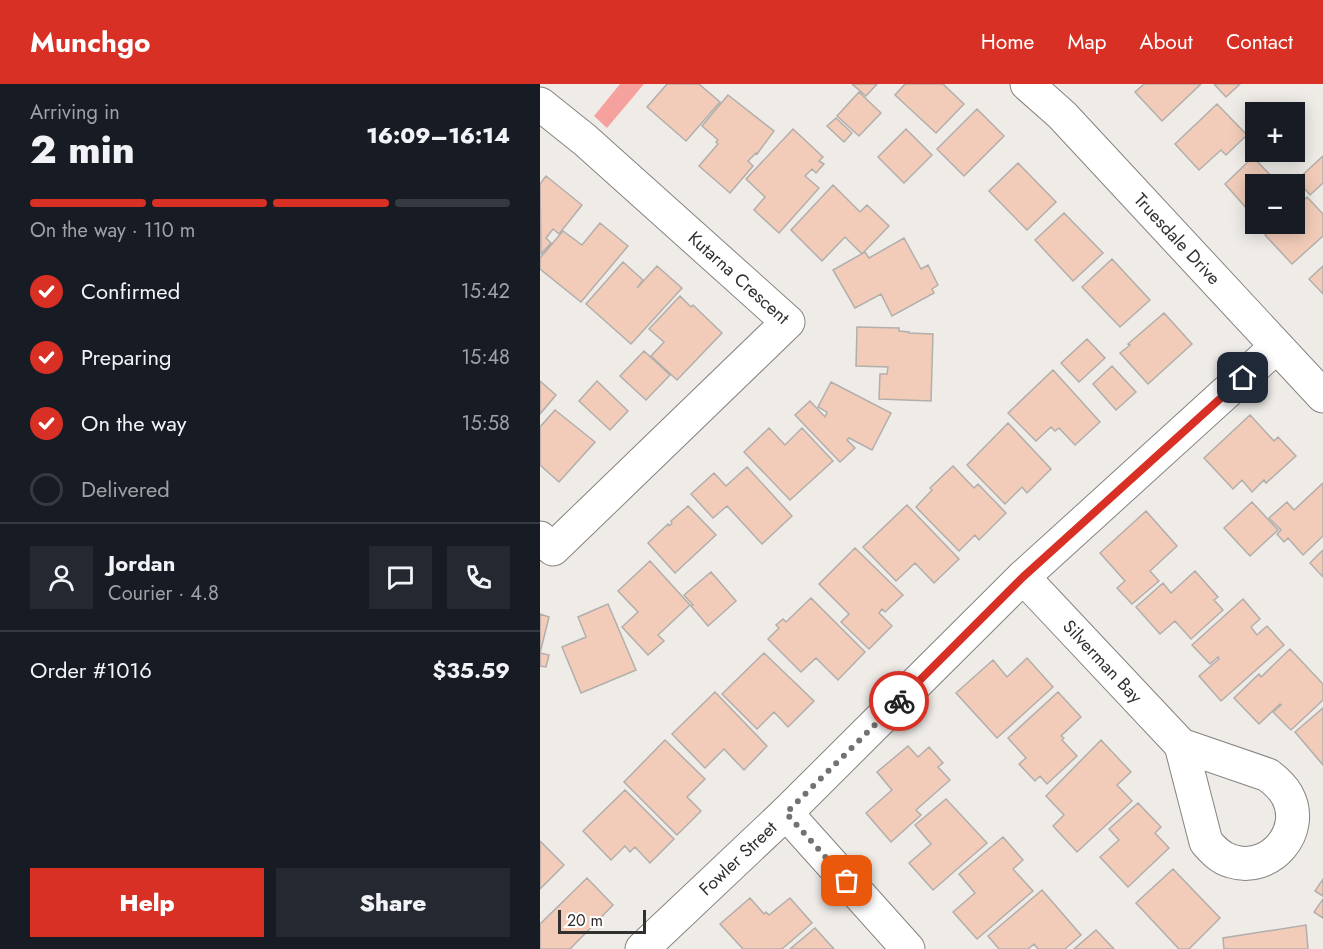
<!DOCTYPE html>
<html lang="en">
<head>
<meta charset="utf-8">
<style>
	body { margin:0; font-family:Jost,sans-serif; background:#242831; color:#f1f3f6; height:100vh; display:flex; flex-direction:column; font-size:22px; white-space:nowrap }
	* { box-sizing:border-box; margin:0 }
	p { font-size:20px; color:#9ea1a6 }
	.icon { flex:none; width:33px; height:33px; fill:none; stroke:currentColor; stroke-width:2; stroke-linecap:round; stroke-linejoin:round }
	.map { position:relative; flex:1; overflow:hidden }
	.side { display:flex; flex-direction:column; background:#171b24; width:540px }
	.side>* { flex:none }
	.controls { position:absolute; left:705px; top:18px; display:grid; gap:12px }
	.controls a { display:grid; place-items:center; width:60px; height:60px; border-radius:0px; background:#171b24; box-shadow:0 3px 15px #0003; font-size:30px }
	.scale { position:absolute; left:18px; bottom:15px; width:88px; box-sizing:border-box; padding-left:6px; border:3px solid #31302f; border-top:0; font-size:16px; line-height:21px; white-space:nowrap; color:#31302f; -webkit-text-stroke:4px #fff; paint-order:stroke }
	.pin { position:absolute; display:grid; place-items:center; width:51px; height:51px; color:#fff; margin:-26px; border-radius:12px; box-shadow:0 3px 9px #0006 }
	.courier { position:absolute; display:grid; place-items:center; width:60px; height:60px; margin:-30px; border:4px solid #d93025; border-radius:50%; background:#fff; color:#222; box-shadow:0 2px 8px #0007 }
	.overview em { font-style:normal; font-weight:800 }
	.overview div { display:flex; flex-direction:column-reverse }
	.overview { display:flex; align-items:center; justify-content:space-between; height:102px; padding:0 30px }
	h1 { font-size:39px; font-weight:800; line-height:45px }
	.bar { display:grid; grid-template-columns:repeat(4,1fr); gap:9px 6px; align-content:center; height:72px; padding:0 30px }
	.bar i { height:8px; border-radius:4px; background:#363941 }
	.bar .active { background:#d93025 }
	.bar p { grid-column:span 4 }
	.line { display:flex; align-items:center; gap:15px; padding:0 30px; border-top:2px solid #363941 }
	.line div { flex:1 }
	.round { display:grid; place-items:center; flex:none; width:63px; height:63px; border-radius:0px; background:#242831 }
	ol { padding:0 30px; list-style:none }
	li { display:flex; align-items:center; gap:18px; height:66px }
	li p { margin-inline-start:auto }
	li .icon { padding:6px; border-radius:50%; background:#d93025; color:#fff; stroke-width:4 }
	li:last-child { color:#9ea1a6 }
	li i { width:33px; height:33px; border:3px solid #363941; border-radius:50% }
	.button { display:flex; gap:12px; margin-top:auto; padding:12px 30px }
	.button a { flex:1; height:69px; border-radius:0px; background:#d93025; color:#fff; font-size:24px; font-weight:800; line-height:69px; text-align:center }
	.button a+a { background:#242831; color:#f1f3f6 }
	header { display:flex; align-items:center; gap:36px; box-sizing:border-box; height:84px; padding:0 30px; background:#d93025; color:#fff }
	header strong { font-size:28px }
	nav { display:flex; gap:33px; margin-inline-start:auto; font-size:21px }
	main { display:flex; flex:1; min-height:0 }
	.map>svg:first-child { display:block }
	.green { fill:#f5a29f }
	.building { fill:#f2ccb9; stroke:#b2aeac; stroke-width:1.5 }
	.lines { fill:none; stroke-linecap:round; stroke-linejoin:round }
	.minor-casing { stroke:#868380; stroke-width:35 }
	.tertiary-casing { stroke:#868380; stroke-width:35 }
	.minor { stroke:#fff; stroke-width:33 }
	.tertiary { stroke:#fff; stroke-width:33 }
	.done { stroke:#747270; stroke-width:6; stroke-dasharray:0 10.8 }
	.route { stroke:#d93025; stroke-width:8 }
	.labels { text-anchor:middle; stroke-width:4.5; stroke-linejoin:round; paint-order:stroke }
	.street-label { font-size:18px; fill:#31302f; stroke:#fff }
</style>
</head>
<body>
<header>
<strong>Munchgo</strong>
<nav><a>Home</a><a>Map</a><a>About</a><a>Contact</a></nav>
</header>
<main>
<section class="side">
<div class="overview"><div><h1>2 min</h1><p>Arriving in</p></div><em>16:09–16:14</em></div>
<div class="bar"><i class="active"></i><i class="active"></i><i class="active"></i><i></i><p>On the way · 110 m</p></div>
<ol>
<li><svg class="icon" aria-label="check" viewBox="0 0 24 24"><path d="M5 12l5 5 9-10"/></svg>Confirmed<p>15:42</p></li>
<li><svg class="icon" aria-label="check" viewBox="0 0 24 24"><path d="M5 12l5 5 9-10"/></svg>Preparing<p>15:48</p></li>
<li><svg class="icon" aria-label="check" viewBox="0 0 24 24"><path d="M5 12l5 5 9-10"/></svg>On the way<p>15:58</p></li>
<li><i></i>Delivered</li>
</ol>
<div class="line" style="height:108px"><a class="round"><svg class="icon" aria-label="person" viewBox="0 0 24 24"><circle cx="12" cy="8" r="4"/><path d="M4 21q1-7 8-7t8 7"/></svg></a><div><b>Jordan</b><p>Courier · 4.8</p></div><a class="round"><svg class="icon" aria-label="chat" viewBox="0 0 24 24"><path d="M4 5h16v11H9l-5 4z"/></svg></a><a class="round"><svg class="icon" aria-label="phone" viewBox="0 0 24 24"><path d="M5 4h4l2 5-3 2q2 4 5 5l2-3 5 2v4C11 20 4 13 5 4z"/></svg></a></div>
<div class="line" style="height:78px"><div>Order #1016</div><b>$35.59</b></div>
<div class="button"><a>Help</a><a>Share</a></div>
</section>
<div class="map">
<svg width="783" height="865" viewBox="0 0 783 865">
	<rect width="100%" height="100%" fill="#efece8"/>
	<path class="green" d="M80,0h24l-37,44 -13,-12z"/>
	<path class="building" d="M127,0h32l21,18 -34,39 -39,-34z
		M312,0h25l-11,12z
		M365,0h38l21,20 -28,29 -41,-38z
		M604,0h57l-39,37 -27,-29z
		M674,0h26l-14,13z
		M319,8l22,21 -22,23 -22,-20z
		M188,11l46,36 -17,23 -1,-1 -8,8 5,5 -23,27 -31,-27 19,-22 -2,-2 2,-2 -16,-14z
		M677,20l30,31 -21,20 -5,-5 -22,20 -24,-26z
		M437,25l27,27 -40,40 -27,-27z
		M296,34l16,15 -8,9 -17,-16z
		M253,45l30,28 -4,4 5,3 -8,9 -4,-4 -7,7 14,12 -40,45 -25,-23 11,-13 -19,-18z
		M366,45l26,26 -28,28 -26,-26z
		M783,72v27l-13,12 -13,-15z
		M713,73l26,27h-23v35l-31,-35z
		M478,79l38,39 -29,28 -38,-39z
		M6,92l36,29 -23,29 -6,-5 -7,9 5,5 -10,11 -1,-70z
		M293,101l27,27 7,-7 22,21 -27,28 -17,-17 -23,24 -31,-31z
		M767,113l16,17v22l-31,28 -27,-29 13,-11h16v-15z
		M524,129l39,40 -30,28 -38,-41z
		M60,139l28,23 -47,56 -41,-33v-11l23,-27 19,14z
		M364,154l17,31 7,-4 10,20 -6,4 2,4 -42,23 -11,-22 -26,14 -22,-38 32,-18 4,6z
		M572,175l38,41 -30,27 -38,-40z
		M83,178l20,18 -6,8 20,-22 25,22 -51,56 -45,-40z
		M783,182v28l-14,-15z
		M140,212l11,11 2,-2 29,28 -45,47 -26,-24 13,-14 -15,-13z
		M624,229l28,31 -44,40 -28,-31 10,-8 -2,-1z
		M317,243l42,1v3l10,1v1l24,1 -2,67 -52,-2 1,-25h7l1,-7 -32,-1z
		M547,255l18,19 -26,24 -18,-19z
		M104,267l26,24 -24,25 -26,-24z
		M572,282l24,26 -20,18 -23,-26z
		M513,286l47,52 -25,23 -16,-17 -4,3 -4,-4 -15,14 -28,-28z
		M0,297l16,14 -16,19z
		M57,297l31,30 -18,19 -31,-29z
		M291,298l60,31 -19,37 -23,-12 -2,2 8,8 -15,14 -45,-47 15,-14 15,16 2,-5 -9,-5z
		M15,326l40,32 -36,40 -19,-17v-38z
		M710,331l24,26 4,-4 18,19 -30,27 -2,-3 -12,12 -10,-12 -9,9 -29,-31z
		M468,339l43,46 -24,24 -5,-6 -17,17 -38,-39z
		M229,344l16,17 17,-17 31,33 -43,39 -46,-48z
		M413,382l21,22 4,-4 28,29 -27,27 -4,-5 -16,16 -43,-44 16,-17 -2,-2z
		M207,383l45,49 -30,28 -35,-38 -14,12 -22,-24 23,-21 12,13z
		M783,399v53l-20,19 -15,-17 -4,4 -7,-8 4,-4 -12,-12 18,-16 7,8z
		M712,418l26,28 -28,26 -26,-28z
		M367,421l52,54 -25,24 -19,-20 -19,18 -33,-34z
		M148,422l28,29 -41,38 -27,-30 20,-19 1,2 3,-3 -1,-2z
		M606,427l31,35 -27,25 9,10 -27,23 -15,-16 8,-7 -25,-28z
		M315,464l48,47 -18,17 -3,-3 -3,4 13,13 -23,23 -28,-27 8,-8 -30,-30z
		M783,466v27l-13,-14z
		M110,477l40,44 -32,30 6,6 -16,14 -26,-28 16,-15 -20,-21z
		M655,487l23,26 -4,3 9,10 -32,29 -16,-18 -15,13 -24,-27 27,-24 8,10z
		M171,488l25,29 -28,25 -17,-20 2,-1 -9,-10z
		M271,514l54,54 -27,28 -22,-22 -15,14 -33,-33 11,-11 -3,-3 7,-6 3,3z
		M703,515l17,20 -9,8 6,8 10,-9 17,19 -63,56 -22,-25 20,-17 -1,-2 -8,7 -18,-19z
		M68,520l28,66 -55,23 -19,-46 24,-10 -8,-20z
		M0,530l9,3 -9,36 9,2 -3,12 -6,-1z
		M750,565l33,35v16l-32,30 -18,-18 8,-7 -1,-1 -21,20 -25,-26 25,-24 2,3z
		M224,569l50,48 -26,26 -14,-15 -17,17 -35,-35z
		M487,574l26,29 -56,51 -41,-45 37,-33 14,17z
		M175,608l52,54 -23,24 -20,-21 -19,19 -33,-34z
		M518,608l23,25 -20,19 3,2 -2,2 15,16 -30,28 -7,-8 -5,5 -16,-17 7,-6 -18,-20z
		M783,624v57l-28,-33z
		M125,656l40,39 -18,18 14,14 -24,24 -53,-53z
		M561,656l30,32 -14,13 15,16 -55,51 -24,-26 11,-11 -18,-19z
		M368,662l10,11 11,-10 14,16 -5,4 12,13 -34,30 5,5 -30,27 -25,-29 26,-23 -15,-18z
		M85,706l49,49 -24,24 -15,-16 -5,5 -5,-6 -14,14 -28,-29z
		M406,715l41,44 -54,47 -24,-27 22,-19 -16,-19z
		M598,719l23,24 -6,6 14,15 -41,39 -28,-30 19,-17 -10,-11z
		M463,753l20,23 -10,9 20,22 -56,48 -24,-27 22,-19 -16,-19z
		M0,757l24,24 -24,24z
		M633,785l47,49 -31,31h-10l-43,-46z
		M47,794l26,27 -43,44h-30v-25z
		M783,795v17l-8,-5z
		M502,806l39,45 -16,14h-27l-4,-5 -6,5h-29l-11,-13z
		M210,814l14,16 2,-2 3,3 21,-17 22,25 -30,26h-39l-23,-25z
		M783,815v19l-9,-6z
		M766,841l2,24h-84l-1,-11z
		M275,844l19,21h-44z
		M556,846l18,19h-40z"/>
	<g class="lines">
		<defs>
			<g id="minor">
				<path id="s1" d="M0,20l45,36 203,182 -235,227 -13,-11"/>
				<path id="s2" d="M483,493l158,168"/>
				<path d="M641,661l87,30c8,6 14,11 19,20 20,36 -17,79 -56,66 -11,-3 -18,-11 -25,-19z"/>
				<path d="M246,729l122,136"/>
				<path id="s3" d="M102,865l144,-136 237,-236 253,-230"/>
			</g>
			<g id="tertiary">
				<path id="s4" d="M487,0l35,31 261,281"/>
			</g>
		</defs>
		<use href="#minor" class="minor-casing"/>
		<use href="#tertiary" class="tertiary-casing"/>
		<use href="#minor" class="minor"/>
		<use href="#tertiary" class="tertiary"/>
	</g>
	<g class="lines">
		<path class="done" d="M307,797l-61,-68 113,-112"/>
		<path class="route" d="M359,617l124,-124 220,-199"/>
	</g>
	<g class="labels">
		<g class="street-label">
			<text dy="6" stroke="none"><textPath href="#s4" startOffset="216">Truesdale Drive</textPath></text>
			<text dy="6" stroke="none"><textPath href="#s1" startOffset="264">Kutarna Crescent</textPath></text>
			<text dy="6" stroke="none"><textPath href="#s2" startOffset="116">Silverman Bay</textPath></text>
			<text dy="6" stroke="none"><textPath href="#s3" startOffset="132">Fowler Street</textPath></text>
		</g>
	</g>
</svg>
<div class="controls">
<a>+</a>
<a>−</a>
</div>
<div class="scale">20 m</div>
<div class="pin" style="left:307px;top:797px;background:#ea580c"><svg class="icon" aria-label="bag" viewBox="0 0 24 24"><path d="M5 8h14l-1 12H6zM9 8a3 3 0 0 1 6 0"/></svg></div>
<div class="pin" style="left:703px;top:294px;background:#1f2937"><svg class="icon" aria-label="home" viewBox="0 0 24 24"><path d="M3 11l9-7 9 7M6 9v11h12V9"/></svg></div>
<div class="courier" style="left:359px;top:617px"><svg class="icon" aria-label="bike" viewBox="0 0 24 24"><circle cx="6" cy="16" r="4"/><circle cx="18" cy="16" r="4"/><path d="M6 16l4-8h5l3 8M10 8l3 8H6M13 5h3"/></svg></div>
</div>
</main>
</body>
</html>
